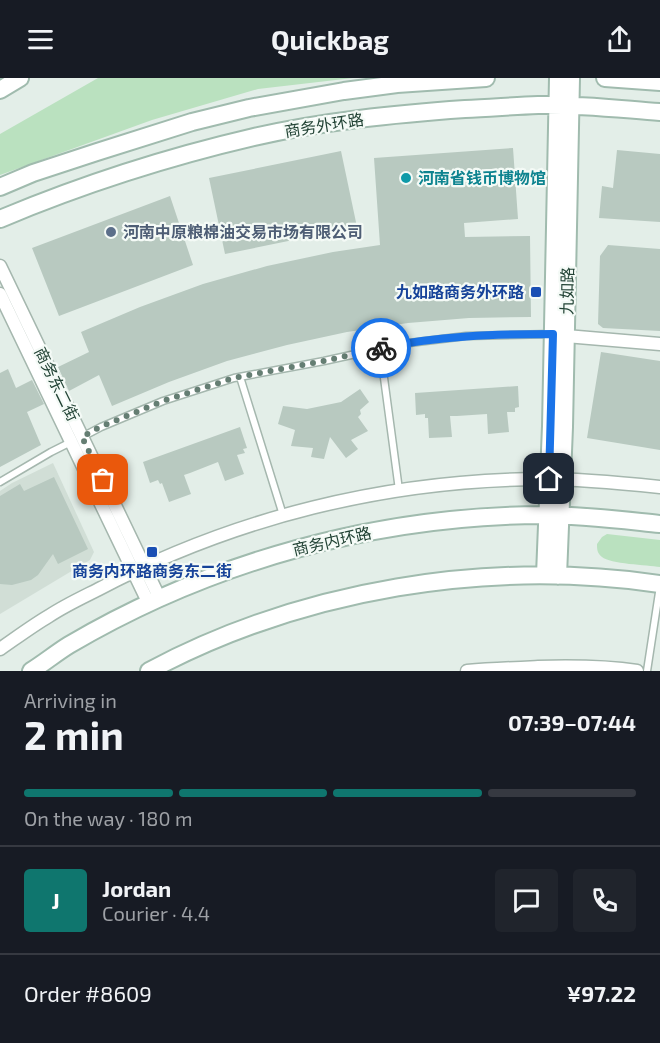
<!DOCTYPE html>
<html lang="en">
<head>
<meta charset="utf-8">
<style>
	body { margin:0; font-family:"Exo 2","Noto Sans SC",sans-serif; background:#20242c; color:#f1f3f6; height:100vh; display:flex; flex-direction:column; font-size:22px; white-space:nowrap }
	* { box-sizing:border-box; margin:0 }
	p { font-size:20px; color:#9ea1a6 }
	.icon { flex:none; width:33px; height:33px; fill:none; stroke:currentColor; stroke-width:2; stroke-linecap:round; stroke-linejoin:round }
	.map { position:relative; height:593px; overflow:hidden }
	.sheet { display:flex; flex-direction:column; background:#171b24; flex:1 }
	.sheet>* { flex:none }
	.pin { position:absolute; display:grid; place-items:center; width:51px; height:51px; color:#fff; margin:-26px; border-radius:12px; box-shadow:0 3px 9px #0006 }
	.courier { position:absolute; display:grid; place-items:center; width:60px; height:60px; margin:-30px; border:4px solid #1a73e8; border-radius:50%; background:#fff; color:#222; box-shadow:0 2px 8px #0007 }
	.head em { font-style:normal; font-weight:700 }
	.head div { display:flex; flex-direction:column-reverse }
	.head { display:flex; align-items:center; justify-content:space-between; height:102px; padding:0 24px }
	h1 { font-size:39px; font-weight:700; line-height:45px }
	.bar { display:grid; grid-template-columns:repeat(4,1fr); gap:9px 6px; align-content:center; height:72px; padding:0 24px }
	.bar i { height:8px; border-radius:4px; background:#363941 }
	.bar .current { background:#0f766e }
	.bar p { grid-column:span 4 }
	.line { display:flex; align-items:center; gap:15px; padding:0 24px; border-top:2px solid #363941 }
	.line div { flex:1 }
	.round { display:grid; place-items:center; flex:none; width:63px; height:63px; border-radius:6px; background:#20242c }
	header { display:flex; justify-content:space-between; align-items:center; height:78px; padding:0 24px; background:#171b24; font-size:27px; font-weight:700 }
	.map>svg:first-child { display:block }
	.built { fill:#d1ded6 }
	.green { fill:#bae1bf }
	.building { fill:#b8c9c0 }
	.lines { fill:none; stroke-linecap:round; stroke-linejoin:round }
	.lane-casing { stroke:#a5b7ae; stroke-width:9 }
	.street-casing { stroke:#a5b7ae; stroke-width:15 }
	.secondary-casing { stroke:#a0bbae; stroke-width:20 }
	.lane { stroke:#fff; stroke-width:6 }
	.street { stroke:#fff; stroke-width:12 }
	.secondary { stroke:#fff; stroke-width:16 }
	.done { stroke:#657e73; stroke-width:6; stroke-dasharray:0 10.8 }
	.route { stroke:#1a73e8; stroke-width:8 }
	.culture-dot { fill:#0f9aa8; stroke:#f4faf6; stroke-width:2 }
	.service-dot { fill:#5c6f8a; stroke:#f4faf6; stroke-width:2 }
	.transit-dot { fill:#1a4fb4; stroke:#f4faf6; stroke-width:2 }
	.labels { text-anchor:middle; stroke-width:4.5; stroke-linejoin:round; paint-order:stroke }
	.street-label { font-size:16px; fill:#214234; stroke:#f4faf6 }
	.culture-label { font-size:16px; font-weight:bold; fill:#0d838f; stroke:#f4faf6; text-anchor:start }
	.service-label { font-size:16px; font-weight:bold; fill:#4e5e75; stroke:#f4faf6; text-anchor:start }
	.transit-label { font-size:16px; font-weight:bold; fill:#164399; stroke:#f4faf6; text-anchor:end }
</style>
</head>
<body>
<header><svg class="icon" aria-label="menu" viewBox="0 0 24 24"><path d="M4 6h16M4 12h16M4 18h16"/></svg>Quickbag<svg class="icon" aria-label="share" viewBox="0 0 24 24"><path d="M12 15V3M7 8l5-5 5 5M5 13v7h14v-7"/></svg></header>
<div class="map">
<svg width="660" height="593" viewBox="0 0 660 593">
	<rect width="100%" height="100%" fill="#e3eee8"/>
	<path class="built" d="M53,385l41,89 -4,8 -90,54v-123l12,-8z"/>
	<path class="green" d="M98,0h255l-95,11 -106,31 -152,55v-41z
		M607,456l53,6v27c-13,-2 -50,-3 -58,-10 -5,-4 -5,-8 -5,-13l5,-7z"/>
	<path class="building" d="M513,70l5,71 -54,4 1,14 65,-1 1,81 -62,1 -61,5 -61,9 -60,13 -60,16 -58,21 -57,24 -13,-31 -30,16 -11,-24 31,-15 -8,-20 59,-25 63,-23 64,-18 66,-14 47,-7 -6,-87z
		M617,72l43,4v68l-61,-4 3,-32 11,2z
		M341,73l16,76 -132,27 -16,-76z
		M170,118l23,69 -134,51 -27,-68z
		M608,167l52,4v82l-57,-3 -5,-4 2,-68z
		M601,274l59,9v89l-73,-12z
		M8,291l8,19 16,-8 12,24 -17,8 14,33 -41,22v-94z
		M518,308l1,21 -4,1v4h-8l2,20 -21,2 -1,-20 -30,2h-7l2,21 -23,1 -1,-20h-3v-4l-9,1 -1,-22z
		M360,311l9,13 -9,8 1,4 -3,3 10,14 -17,9 7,9 -12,9 -16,-21 -6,22 -13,-2 2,-9 -22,-2 4,-16 -17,-6 5,-18 24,3 34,-7z
		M240,349l7,21 -4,1 2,4 -8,2 7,19 -19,7 -7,-19 -28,11 -6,2 7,19 -22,8 -7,-19 -2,1 -2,-4 -8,3 -7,-21z
		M54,399l34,72 -30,15 -5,-10 -15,21 -7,5 -19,5 -12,-1v-88l20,-12 4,7z"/>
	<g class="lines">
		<defs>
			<path id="lane" d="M380,270l19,142
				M240,299l43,138
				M82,359l19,-10 62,-26 71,-23 90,-17 77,-17 65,-8 86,-2
				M0,404l51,-30 22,-11
				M647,593l13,-85"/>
			<path id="street" d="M0,188l160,333
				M0,216l149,310
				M566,258l94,8
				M0,571c16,-11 32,-23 49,-33 15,-10 32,-18 48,-26 138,-73 290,-110 445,-111 40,0 79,4 118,8
				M467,593c24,-2 48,-3 71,-4 34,-1 66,-1 99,4"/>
			<path id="secondary" d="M605,0l55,4
				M0,12l20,-12
				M0,109l33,-14 64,-21 95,-30 57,-14 95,-17 53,-7 89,-6
				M0,141c81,-34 168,-62 254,-82 70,-16 141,-23 211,-28 24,-1 49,-3 73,-4 40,-1 82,4 122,7
				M545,497l6,-149 7,-348
				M558,498l6,-149 7,-349
				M31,593c13,-8 25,-18 38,-26 143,-84 307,-129 473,-130 40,0 79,5 118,9
				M149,593c154,-82 338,-112 511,-87"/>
		</defs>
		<use href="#lane" class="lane-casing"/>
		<use href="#street" class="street-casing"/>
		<use href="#secondary" class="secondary-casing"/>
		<use href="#lane" class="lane"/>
		<use href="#street" class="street"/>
		<use href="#secondary" class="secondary"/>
	</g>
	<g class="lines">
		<path class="done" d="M103,402l-21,-43 18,-10 63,-26 71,-23 90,-17 57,-13"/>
		<path class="route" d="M381,270c56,-12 114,-14 172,-14l-4,145"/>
	</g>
	<circle class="culture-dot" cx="406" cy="100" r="6"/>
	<circle class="service-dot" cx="111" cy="154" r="6"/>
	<g class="transit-dot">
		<rect x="530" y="208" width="12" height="12" rx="3"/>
		<rect x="146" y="468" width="12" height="12" rx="3"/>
	</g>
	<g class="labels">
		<g class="street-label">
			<text transform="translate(324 47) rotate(-9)" y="6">商务外环路</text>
			<text transform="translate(567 213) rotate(-89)" y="6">九如路</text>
			<text transform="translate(57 306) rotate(64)" y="6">商务东二街</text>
			<text transform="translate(332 463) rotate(-13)" y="6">商务内环路</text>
		</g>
		<g class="culture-label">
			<text x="418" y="106">河南省钱币博物馆</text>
		</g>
		<g class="service-label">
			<text x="123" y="160">河南中原粮棉油交易市场有限公司</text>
		</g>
		<g class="transit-label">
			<text x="524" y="220">九如路商务外环路</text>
			<text x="152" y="499" text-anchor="middle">商务内环路商务东二街</text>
		</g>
	</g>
</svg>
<div class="pin" style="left:103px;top:402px;background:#ea580c"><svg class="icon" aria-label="bag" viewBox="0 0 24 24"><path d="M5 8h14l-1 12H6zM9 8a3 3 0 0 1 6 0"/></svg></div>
<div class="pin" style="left:549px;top:401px;background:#1f2937"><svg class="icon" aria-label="home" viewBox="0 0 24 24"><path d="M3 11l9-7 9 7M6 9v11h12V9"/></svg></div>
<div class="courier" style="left:381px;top:270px"><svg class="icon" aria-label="bike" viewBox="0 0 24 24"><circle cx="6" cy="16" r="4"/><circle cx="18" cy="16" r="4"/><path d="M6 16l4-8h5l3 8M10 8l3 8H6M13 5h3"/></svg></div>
</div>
<section class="sheet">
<div class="head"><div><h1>2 min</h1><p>Arriving in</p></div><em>07:39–07:44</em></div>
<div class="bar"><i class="current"></i><i class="current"></i><i class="current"></i><i></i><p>On the way · 180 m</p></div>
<div class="line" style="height:108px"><b class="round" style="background:#0f766e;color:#fff">J</b><div><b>Jordan</b><p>Courier · 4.4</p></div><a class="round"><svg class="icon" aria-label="chat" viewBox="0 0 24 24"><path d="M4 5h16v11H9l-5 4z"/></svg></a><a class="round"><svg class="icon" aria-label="phone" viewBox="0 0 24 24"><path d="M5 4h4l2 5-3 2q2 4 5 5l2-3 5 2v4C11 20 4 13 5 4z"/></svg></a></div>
<div class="line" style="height:78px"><div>Order #8609</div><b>¥97.22</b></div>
</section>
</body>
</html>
